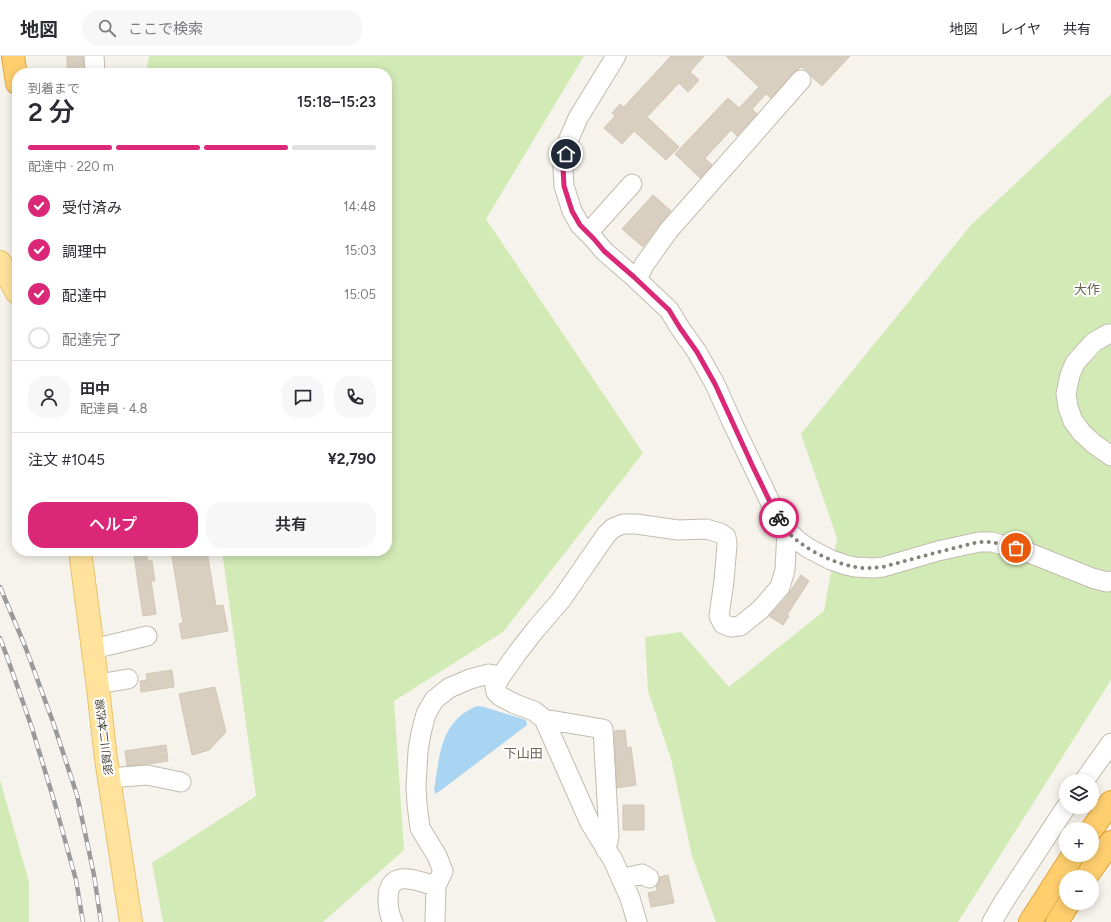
<!DOCTYPE html>
<html lang="ja">
<head>
<meta charset="utf-8">
<style>
	body { margin:0; font-family:Figtree,"Noto Sans JP",sans-serif; background:#f7f7f7; color:#2b2b33; height:100vh; display:flex; flex-direction:column; font-size:15px; white-space:nowrap }
	* { box-sizing:border-box; margin:0 }
	p { font-size:13px; color:#7c7c81 }
	.icon { flex:none; width:22px; height:22px; fill:none; stroke:currentColor; stroke-width:2; stroke-linecap:round; stroke-linejoin:round }
	.map { position:relative; flex:1; overflow:hidden }
	.panel { position:absolute; left:12px; top:12px; width:380px; height:488px; display:flex; flex-direction:column; background:#fff; border-radius:16px; box-shadow:0 2px 10px #0003 }
	.panel>* { flex:none }
	.tools { position:absolute; left:1059px; top:718px; display:grid; gap:8px }
	.tools a { display:grid; place-items:center; width:40px; height:40px; border-radius:50%; background:#fff; box-shadow:0 2px 10px #0003; font-size:20px }
	.pin { position:absolute; display:grid; place-items:center; width:34px; height:34px; color:#fff; margin:-17px; border:2px solid #fff; border-radius:50%; box-shadow:0 1px 4px #0007 }
	.courier { position:absolute; display:grid; place-items:center; width:40px; height:40px; margin:-20px; border:3px solid #db2777; border-radius:50%; background:#fff; color:#222; box-shadow:0 1px 5px #0007 }
	.summary em { font-style:normal; font-weight:600 }
	.summary div { display:flex; flex-direction:column-reverse }
	.summary { display:flex; align-items:center; justify-content:space-between; height:68px; padding:0 16px }
	h1 { font-size:26px; font-weight:600; line-height:30px }
	.bar { display:grid; grid-template-columns:repeat(4,1fr); gap:6px 4px; align-content:center; height:48px; padding:0 16px }
	.bar i { height:5px; border-radius:3px; background:#e1e1e2 }
	.bar .on { background:#db2777 }
	.bar p { grid-column:span 4 }
	.line { display:flex; align-items:center; gap:10px; padding:0 16px; border-top:1px solid #e1e1e2 }
	.line div { flex:1 }
	.round { display:grid; place-items:center; flex:none; width:42px; height:42px; border-radius:16px; background:#f7f7f7 }
	ol { padding:0 16px; list-style:none }
	li { display:flex; align-items:center; gap:12px; height:44px }
	li p { margin-inline-start:auto }
	li .icon { padding:4px; border-radius:50%; background:#db2777; color:#fff; stroke-width:4 }
	li:last-child { color:#7c7c81 }
	li i { width:22px; height:22px; border:2px solid #e1e1e2; border-radius:50% }
	.primary-button { display:flex; gap:8px; margin-top:auto; padding:8px 16px }
	.primary-button a { flex:1; height:46px; border-radius:16px; background:#db2777; color:#fff; font-size:16px; font-weight:600; line-height:46px; text-align:center }
	.primary-button a+a { background:#f7f7f7; color:#2b2b33 }
	header { display:flex; align-items:center; gap:24px; box-sizing:border-box; height:56px; padding:0 20px; background:#fff; border-bottom:1px solid #e1e1e2 }
	header strong { font-size:19px }
	nav { display:flex; gap:22px; margin-inline-start:auto; font-size:14px }
	.search { width:280px; height:36px; background:#f7f7f7; display:flex; align-items:center; gap:10px; box-sizing:border-box; padding:0 14px; border-radius:16px; color:#7c7c81; font-size:15px }
	.map>svg:first-child { display:block }
	.green { fill:#d2eab5 }
	.water { fill:#a9d4f2 }
	.building { fill:#d8cfc1; stroke:#d3c7b4 }
	.lines { fill:none; stroke-linecap:round; stroke-linejoin:round }
	.minor-casing { stroke:#c2bbae; stroke-width:21 }
	.major-casing { stroke:#e6c16a; stroke-width:24 }
	.highway-casing { stroke:#e0a43c; stroke-width:24 }
	.minor { stroke:#fff; stroke-width:19 }
	.major { stroke:#ffe39c; stroke-width:22 }
	.highway { stroke:#ffcf6e; stroke-width:22 }
	.rail-casing { stroke:#9a9a9a; stroke-width:4.5 }
	.rail { stroke:#fff; stroke-width:3; stroke-dasharray:9; stroke-linecap:butt }
	.done { stroke:#878178; stroke-width:4; stroke-dasharray:0 7.2 }
	.route { stroke:#db2777; stroke-width:5 }
	.labels { text-anchor:middle; stroke-width:4; stroke-linejoin:round; paint-order:stroke }
	.street-label { font-size:11px; fill:#4b4439; stroke:#fff }
	.quarter-label { font-size:13px; fill:#6e6250; stroke:#fff }
</style>
</head>
<body>
<header>
<strong>地図</strong>
<div class="search"><svg class="icon" aria-label="search" viewBox="0 0 24 24"><circle cx="10" cy="10" r="6"/><path d="M15 15l6 6"/></svg>ここで検索</div>
<nav><a>地図</a><a>レイヤ</a><a>共有</a></nav>
</header>
<div class="map">
<svg width="1111" height="866" viewBox="0 0 1111 866">
	<rect width="100%" height="100%" fill="#f6f3ec"/>
	<path class="green" d="M149,0h435l-98,163 157,234 -140,179 -109,69 10,149 -81,72h-160l-11,-59 104,-67 -34,-245h165v-478h-241z
		M1111,38v586l-153,242h-242l-24,-66 -21,-97 -23,-68 -3,-54 36,-5 48,55 95,-76 13,-73 -36,-104 170,-209z
		M0,724l29,102v40h-29z"/>
	<path class="water" d="M477,650l7,1 42,13 1,5 -91,69 -2,-4c6,-35 6,-69 43,-84z"/>
	<path class="building" d="M67,0h16l1,17h-17z
		M671,0h33l-14,16 9,8 -11,12 -9,-9 -32,34 32,30 -13,13 -32,-29 -12,13 -18,-16 11,-12 -3,-3 8,-9 4,3z
		M726,0h124l-28,30 -11,-10 -2,-4 -8,-5 -8,6 -22,25 -5,-4 -14,15 5,5 -20,22 -6,-6 -26,28 7,7 -12,13 -25,-24 53,-56 11,10 20,-21z
		M653,139l18,16 -11,13 -17,23 -21,-18z
		M171,495h36l9,55 7,-1 5,26 -46,8 -3,-15 4,-1z
		M146,498l2,7h4l3,20h-4l5,33 -13,2 -9,-60z
		M801,519l8,6 -22,34 2,1 -6,9 -14,-9 16,-17z
		M172,614l2,17 -33,5 -1,-11 7,-1 -1,-6z
		M215,631l11,45 -17,18 -17,5 -13,-61z
		M625,674l2,18 4,-1 5,38 -19,3 -3,-57z
		M166,689l2,16 -19,3 -22,2 -2,-15z
		M623,749h21v25h-21z
		M668,819l6,28 -23,4 -3,-14 9,-2 -1,-5 3,-3 1,-6z"/>
	<g class="lines">
		<defs>
			<path id="minor" d="M94,0l1,17
				M616,0l-38,62 -10,23 -5,27 1,18 8,25 8,14 14,14 10,12 30,26 35,33 11,18 17,24 18,32 17,38 41,86 14,22 10,10 11,8 23,12 15,5 9,2 19,1 9,-1 55,-16 41,-9h13l35,10 65,26 15,4 4,-1
				M588,177l44,-49
				M637,224l7,-15 25,-35 132,-150
				M1111,278h-3l-14,8 -11,12 -8,9 -5,12 -4,19 2,13 5,14 9,12 12,11 17,12
				M93,593l54,-13
				M98,628l30,-5
				M544,663l59,10 6,107 -3,14
				M109,722l38,-3 34,7
				M1084,725l27,-38
				M621,823l21,-5 7,4
				M393,866c-4,-7 -5,-16 -5,-25 2,-29 29,-16 48,-11
				M435,866l1,-36 7,-15 -6,-15 -17,-28 -3,-24 -1,-18 2,-35 3,-18 5,-19 8,-14 15,-12 21,-9 19,-5 12,2
				M637,866l-7,-24 -17,-38 -23,-37 -46,-104 -10,-8 -19,-7 -15,-8 -4,-4 -1,-5 6,-11 17,-24 18,-23 25,-29 45,-65 7,-7 10,-4h13l42,6 28,-1 14,4 6,4 1,8 -3,36 -5,35 4,8 8,3 9,-1 20,-16 20,-23 5,-17 2,-40
				M992,866l11,-19 63,-96"/>
			<path id="major" d="M0,206l17,31
				M80,495l18,137 8,71 25,163"/>
			<path id="highway" d="M13,0l4,27
				M1092,773l19,-27
				M1086,821l25,-35
				M1030,866l43,-67
				M1057,866l12,-19"/>
		</defs>
		<use href="#minor" class="minor-casing"/>
		<use href="#major" class="major-casing"/>
		<use href="#highway" class="highway-casing"/>
		<use href="#minor" class="minor"/>
		<use href="#major" class="major"/>
		<use href="#highway" class="highway"/>
		<defs>
			<path id="rail" d="M0,531l25,59 28,76 24,73 17,80 7,47
				M0,582l6,16 26,74 23,76 21,76 7,42"/>
		</defs>
		<use href="#rail" class="rail-casing"/>
		<use href="#rail" class="rail"/>
	</g>
	<g class="lines">
		<path class="done" d="M779,462c3,4 5,9 8,13 15,17 45,32 68,36 9,2 18,1 28,0l55,-15 41,-10h13l24,6"/>
		<path class="route" d="M566,98l-3,14 1,18 8,25 8,14 14,14 10,12 30,26 35,33 11,18 17,24 18,32 38,83 20,41 6,10"/>
	</g>
	<g class="labels">
		<g class="street-label">
			<text transform="translate(104 681) rotate(-97)" y="4">須賀川二本松線</text>
		</g>
		<g class="quarter-label">
			<text x="1087" y="238">大作</text>
			<text x="523" y="702">下山田</text>
		</g>
	</g>
</svg>
<div class="tools">
<a><svg class="icon" aria-label="layers" viewBox="0 0 24 24"><path d="M12 4l9 5-9 5-9-5zM3 14l9 5 9-5"/></svg></a>
<a>+</a>
<a>−</a>
</div>
<div class="pin" style="left:1016px;top:492px;background:#ea580c"><svg class="icon" aria-label="bag" viewBox="0 0 24 24"><path d="M5 8h14l-1 12H6zM9 8a3 3 0 0 1 6 0"/></svg></div>
<div class="pin" style="left:566px;top:98px;background:#1f2937"><svg class="icon" aria-label="home" viewBox="0 0 24 24"><path d="M3 11l9-7 9 7M6 9v11h12V9"/></svg></div>
<div class="courier" style="left:779px;top:462px"><svg class="icon" aria-label="bike" viewBox="0 0 24 24"><circle cx="6" cy="16" r="4"/><circle cx="18" cy="16" r="4"/><path d="M6 16l4-8h5l3 8M10 8l3 8H6M13 5h3"/></svg></div>
<section class="panel">
<div class="summary"><div><h1>2 分</h1><p>到着まで</p></div><em>15:18–15:23</em></div>
<div class="bar"><i class="on"></i><i class="on"></i><i class="on"></i><i></i><p>配達中 · 220 m</p></div>
<ol>
<li><svg class="icon" aria-label="check" viewBox="0 0 24 24"><path d="M5 12l5 5 9-10"/></svg>受付済み<p>14:48</p></li>
<li><svg class="icon" aria-label="check" viewBox="0 0 24 24"><path d="M5 12l5 5 9-10"/></svg>調理中<p>15:03</p></li>
<li><svg class="icon" aria-label="check" viewBox="0 0 24 24"><path d="M5 12l5 5 9-10"/></svg>配達中<p>15:05</p></li>
<li><i></i>配達完了</li>
</ol>
<div class="line" style="height:72px"><a class="round"><svg class="icon" aria-label="person" viewBox="0 0 24 24"><circle cx="12" cy="8" r="4"/><path d="M4 21q1-7 8-7t8 7"/></svg></a><div><b>田中</b><p>配達員 · 4.8</p></div><a class="round"><svg class="icon" aria-label="chat" viewBox="0 0 24 24"><path d="M4 5h16v11H9l-5 4z"/></svg></a><a class="round"><svg class="icon" aria-label="phone" viewBox="0 0 24 24"><path d="M5 4h4l2 5-3 2q2 4 5 5l2-3 5 2v4C11 20 4 13 5 4z"/></svg></a></div>
<div class="line" style="height:52px"><div>注文 #1045</div><b>¥2,790</b></div>
<div class="primary-button"><a>ヘルプ</a><a>共有</a></div>
</section>
</div>
</body>
</html>
